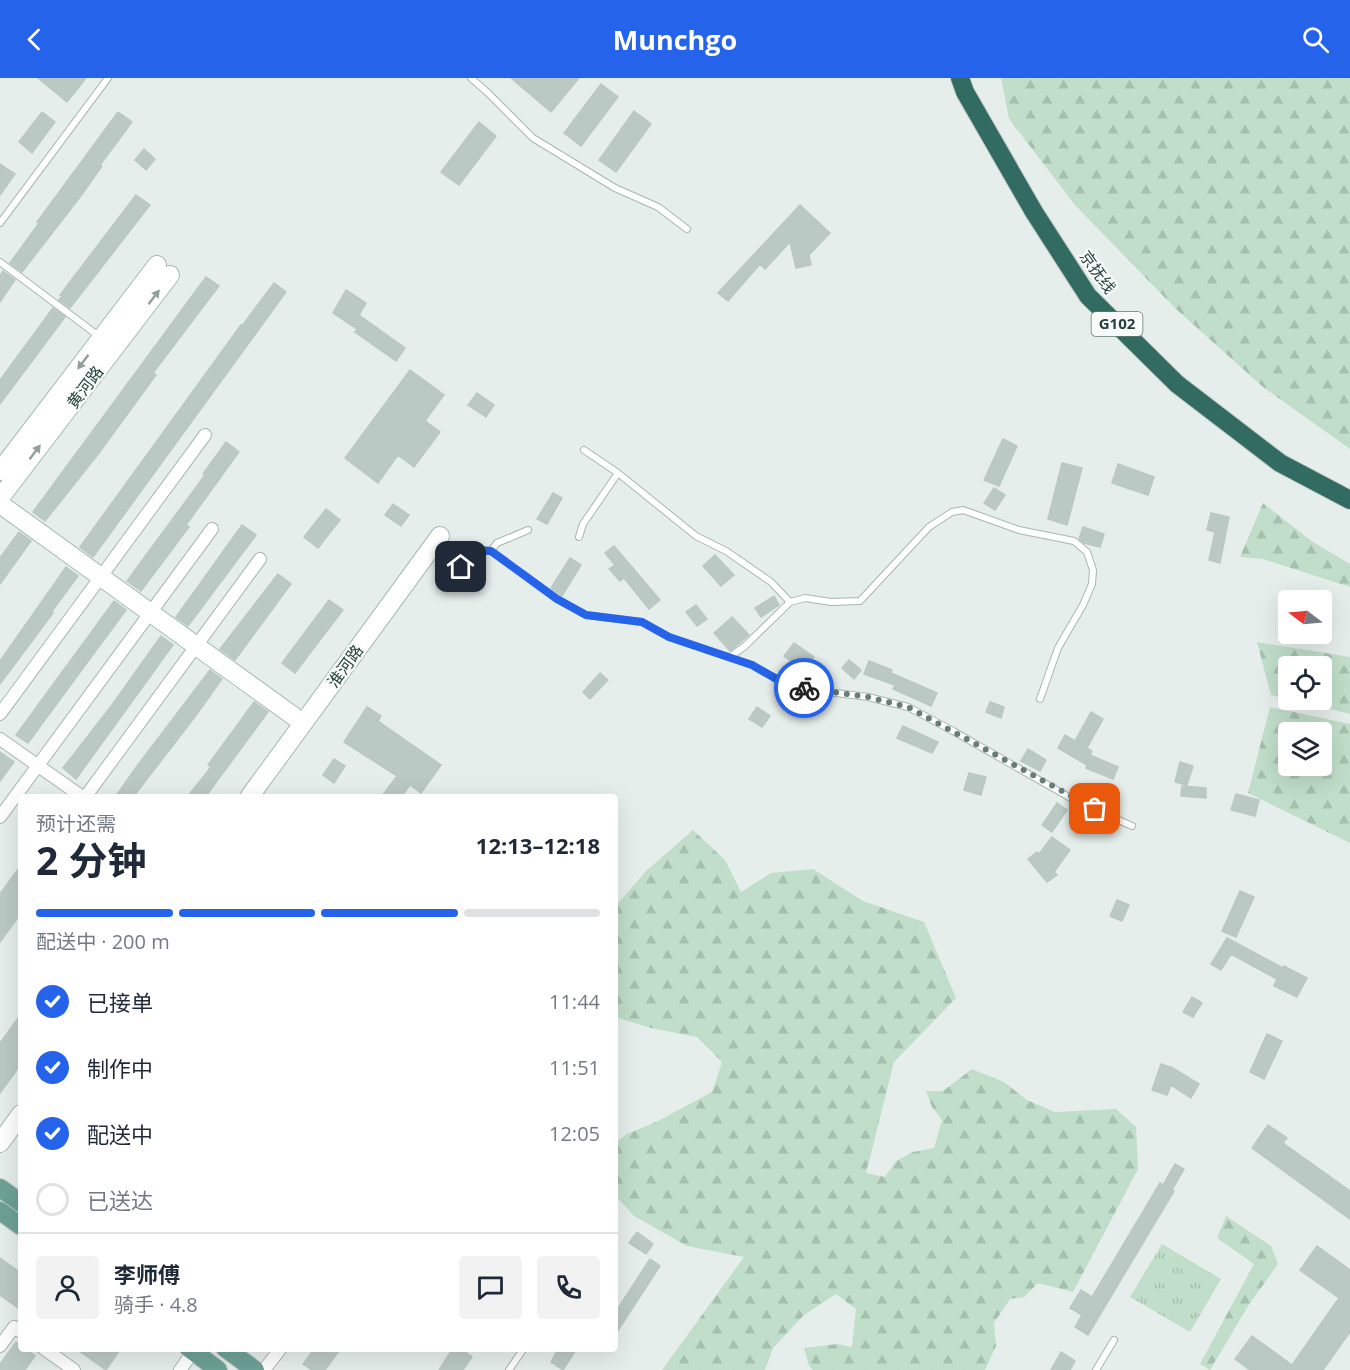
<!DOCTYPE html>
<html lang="zh">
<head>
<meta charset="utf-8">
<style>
	body { margin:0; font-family:"Open Sans","Noto Sans SC",sans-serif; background:#f2f2f3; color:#1f2937; height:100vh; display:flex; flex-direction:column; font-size:22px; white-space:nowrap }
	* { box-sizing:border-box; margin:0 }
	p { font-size:20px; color:#747a83 }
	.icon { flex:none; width:33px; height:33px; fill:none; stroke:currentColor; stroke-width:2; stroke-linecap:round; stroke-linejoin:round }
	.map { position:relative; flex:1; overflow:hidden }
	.sheet { position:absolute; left:18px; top:716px; width:600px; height:558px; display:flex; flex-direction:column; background:#fff; border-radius:6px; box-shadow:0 6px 24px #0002 }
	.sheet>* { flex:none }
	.needle { width:39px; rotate:286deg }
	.fabs { position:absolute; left:1278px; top:512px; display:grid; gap:12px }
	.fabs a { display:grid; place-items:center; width:54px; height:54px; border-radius:6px; background:#fff; box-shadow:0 6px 24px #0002; font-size:30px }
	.pin { position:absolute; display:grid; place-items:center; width:51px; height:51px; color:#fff; margin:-26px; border-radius:12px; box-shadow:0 3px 9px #0006 }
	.courier { position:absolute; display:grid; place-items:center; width:60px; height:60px; margin:-30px; border:4px solid #2563eb; border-radius:50%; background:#fff; color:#222; box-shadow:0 2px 8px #0007 }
	.head em { font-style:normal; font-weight:700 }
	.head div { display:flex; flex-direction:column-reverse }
	.head { display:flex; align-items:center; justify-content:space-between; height:102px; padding:0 18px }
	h1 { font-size:39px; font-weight:700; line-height:45px }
	.bar { display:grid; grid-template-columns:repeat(4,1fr); gap:9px 6px; align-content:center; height:72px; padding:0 18px }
	.bar i { height:8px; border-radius:4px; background:#e0e1e3 }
	.bar .on { background:#2563eb }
	.bar p { grid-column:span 4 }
	.line { display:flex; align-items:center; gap:15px; padding:0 18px; border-top:2px solid #e0e1e3 }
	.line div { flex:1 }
	.round { display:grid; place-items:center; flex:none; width:63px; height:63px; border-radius:6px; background:#f2f2f3 }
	ol { padding:0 18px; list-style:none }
	li { display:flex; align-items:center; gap:18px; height:66px }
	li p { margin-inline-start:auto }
	li .icon { padding:6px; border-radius:50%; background:#2563eb; color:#fff; stroke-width:4 }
	li:last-child { color:#747a83 }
	li i { width:33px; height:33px; border:3px solid #e0e1e3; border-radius:50% }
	header { display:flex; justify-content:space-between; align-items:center; height:78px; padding:0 18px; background:#2563eb; color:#fff; font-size:27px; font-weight:700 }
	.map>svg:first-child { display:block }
	.grass { fill:url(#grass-tufts) }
	.forest { fill:url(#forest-firs); fill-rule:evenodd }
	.building { fill:#bbc9c4; stroke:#b9c8c2; stroke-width:1.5 }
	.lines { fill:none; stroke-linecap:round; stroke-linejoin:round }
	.lane-casing { stroke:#a8b6b2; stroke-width:8 }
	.street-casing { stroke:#a8b6b2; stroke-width:14 }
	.secondary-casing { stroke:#a5b9b3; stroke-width:20 }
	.primary-casing { stroke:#c2cac8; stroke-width:20 }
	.highway-casing { stroke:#c2cac8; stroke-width:20 }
	.lane { stroke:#fff; stroke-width:6 }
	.street { stroke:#fff; stroke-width:12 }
	.secondary { stroke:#fff; stroke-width:18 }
	.primary { stroke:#6da196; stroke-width:18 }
	.highway { stroke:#326b62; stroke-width:18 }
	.oneway { fill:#92a09c }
	.done { stroke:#697d78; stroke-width:6; stroke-dasharray:0 10.8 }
	.route { stroke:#2563eb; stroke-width:8 }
	.labels { text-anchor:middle; stroke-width:4.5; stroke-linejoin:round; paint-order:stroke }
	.shield { fill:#f7faf9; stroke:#647873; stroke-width:1.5 }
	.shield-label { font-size:15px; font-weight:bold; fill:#25403a }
	.street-label { font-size:16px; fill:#25403a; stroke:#f7faf9 }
</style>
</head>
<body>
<header><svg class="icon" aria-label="back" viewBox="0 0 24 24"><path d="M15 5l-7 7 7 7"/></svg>Munchgo<svg class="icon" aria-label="search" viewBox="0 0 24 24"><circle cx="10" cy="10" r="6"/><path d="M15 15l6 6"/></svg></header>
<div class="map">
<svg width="1350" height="1292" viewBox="0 0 1350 1292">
	<defs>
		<pattern id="grass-tufts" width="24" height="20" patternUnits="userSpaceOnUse" patternTransform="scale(1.5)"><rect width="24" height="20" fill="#c0deca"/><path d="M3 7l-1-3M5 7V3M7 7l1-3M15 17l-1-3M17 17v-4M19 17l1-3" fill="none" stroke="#a5c0ae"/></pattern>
		<pattern id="forest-firs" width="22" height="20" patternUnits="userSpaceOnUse" patternTransform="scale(1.5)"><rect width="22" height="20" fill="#c0deca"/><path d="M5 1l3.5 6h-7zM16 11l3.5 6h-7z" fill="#a5c0ae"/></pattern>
	</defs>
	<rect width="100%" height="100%" fill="#e6eeeb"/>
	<path class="grass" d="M1162,1166l59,35 -31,53 -60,-35z"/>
	<path class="forest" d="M1001,0h349v371l-87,-62 -87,-78 -101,-104 -66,-86z
		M1263,425l50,39 37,22v23l-87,-28 -23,-2z
		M1257,564l93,15v57l-60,-15h32v-33h-34v33l-17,-4z
		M1270,629l80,17v119l-102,-50zM1288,654h34v33h-34z
		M693,752l32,30 16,32 30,-19 42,-4 50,32 61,21 32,76 -62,64 -28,111 19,4 11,-16 17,-9 21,-4 8,-28 -10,-13 -6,-16h17l29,-22 32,13 23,18 28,12 61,-3 20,18 2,42 -65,123 -35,-9 -14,14 -14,2 -16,24 2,23 -11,24h-172l-4,-4 -5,-18 33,-4 15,3 4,-38 -20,-15 -32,21 -31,33 -8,22h-103l82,-113 -57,-11 -53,-30 -19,-21v-52l12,-9 31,-13 54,-29 10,-30 -25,-25 -46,-9 -36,-11v-110l31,-36z
		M1226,1138l45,30 7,18 -30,42 -38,64 -10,-6 54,-100 -37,-26z"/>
	<path class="building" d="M38,0h48l-19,24z
		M511,0h68l-28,34z
		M601,6l17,13 -37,49 -17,-13z
		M634,33l17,13 -35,48 -17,-12z
		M42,34l13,10 -23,31 -13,-11z
		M118,34l14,10 -32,43 2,1 -22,31 -58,75 -12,-9 29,-40 -2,-1z
		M479,44l17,14 -37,49 -18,-13z
		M144,71l11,10 -9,11 -11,-10z
		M0,86l15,10 -15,21z
		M136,117l14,10 -80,103 -11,-8 3,-4 -2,-1z
		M800,127l30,28 -21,22 2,10 -15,3 -6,-26 -25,27 -5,-5 -32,37 -10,-8z
		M3,193l12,9 -15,22v-26z
		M206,199l13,9 -66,87 3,2 -57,78 -54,68 -12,-9z
		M274,205l12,9 -193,265 -13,-10 161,-222 1,1z
		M346,212l20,13 -7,12 46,33 -9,13 -41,-29 2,-3 -24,-16z
		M53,230l12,9 -65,87v-24z
		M410,292l34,25 -19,26 15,11 -26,35 -16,-12 -20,28 -33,-25z
		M477,315l17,12 -8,12 -18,-12z
		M1003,361l14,7 -18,40 -15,-6z
		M226,364l13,10 -53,73 3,2 -48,64 -14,-10 78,-106 -2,-1z
		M1062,385l20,5 -15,57 -19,-6z
		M1118,386l36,13 -6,18 -36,-12z
		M994,410l11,7 -10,15 -11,-7z
		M553,415l9,5 -15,26 -10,-5z
		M393,426l16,11 -8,11 -16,-11z
		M326,431l14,11 -22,28 -14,-11z
		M1211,435l18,4 -9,46 -11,-3 6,-28 -8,-2z
		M242,447l14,10 -68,91 -12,-9z
		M1083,449l21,7 -4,13 -16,-4 -5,-4z
		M19,454l12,9 -31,43v-26z
		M614,468l46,54 -11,9 -25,-31 -4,3 -11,-12 6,-4 -10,-12z
		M715,477l19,20 -13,11 -18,-20z
		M570,480l11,7 -19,31 -11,-8z
		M66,489l12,9 -26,35 1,2 -53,71v-23z
		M278,496l13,10 -56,76 -15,-11z
		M774,518l5,9 -18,12 -6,-9z
		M329,522l14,10 -48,63 -13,-10z
		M114,523l12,9 -98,133 -12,-8z
		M696,527l11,14 -10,7 -11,-14z
		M732,539l17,18 -19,16 -16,-18z
		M161,558l12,9 -97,134 -13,-11 49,-63z
		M794,565l20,14 -10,13 -20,-14z
		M849,582l12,10 -7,9 -12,-11z
		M869,583l23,9 -1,3 46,20 -6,13 -38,-17 2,-4 -31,-11z
		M210,592l12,9 -25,35 -63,82h-18l21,-30z
		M600,595l8,7 -18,19 -7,-7z
		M254,624l14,10 -62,84h-18l23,-29 -3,-2z
		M990,624l14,5 -3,11 -15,-6z
		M367,629l14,9 -3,5 63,44 -20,28 -11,-8 -8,11h-20l15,-20 -53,-34z
		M757,629l13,9 -8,11 -13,-8z
		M1091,634l12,7 -16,29 5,3 -2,4 28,12 -5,12 -27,-11 1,-3 -29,-17 7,-13 10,6z
		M903,648l35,16 -6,11 -35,-15z
		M1028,671l18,11 -6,11 -19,-10z
		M0,674l14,10 -14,19z
		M334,681l11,7 -11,17 -11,-8z
		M1180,684l13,4 -6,19 -12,-3z
		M969,695l17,4 -5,18 -17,-5z
		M1182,708l24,2v10l-25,-2z
		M1236,716l23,6 -4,16 -24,-6z
		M1057,725l10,7 -15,22 -10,-7z
		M1052,759l18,13 -16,22 3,3 -10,7 -19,-23 9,-7 2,2z
		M21,787v48l-21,29v-48z
		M1240,813l14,6 -18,40 -14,-6z
		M1117,822l12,5 -7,16 -12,-5z
		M1227,860l56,30 1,-2 23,12 -10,19 -23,-11 3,-7 -46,-25 -10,16 -10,-6z
		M1192,919l10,6 -9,14 -10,-5z
		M21,936v50l-21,29v-50z
		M1267,956l15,7 -18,38 -14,-7z
		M1161,986l12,4 26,16 -8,14 -20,-13 -4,10 -15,-5z
		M1268,1047l19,13 -4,5 67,48v28l-98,-71z
		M1175,1086l9,5 -12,21 2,1 -86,144 -13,-8 7,-12 -12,-7 11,-18 11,7 68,-114 3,2z
		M637,1154l16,12 -7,10 -17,-11z
		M1317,1168l33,24v62l-27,38h-73l-15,-11 17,-23 40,29 47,-67 -39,-28z
		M0,1180l21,15v37l-21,-15z
		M650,1181l10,7 -45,69v-22z
		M16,1264l5,4v2h4l10,8 -10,14h-25v-6z
		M75,1270h46l-15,22z
		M315,1270h26l-16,22h-13l-9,-6z
		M453,1270h6l13,9 -9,13h-24z
		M559,1270h18l-14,22 -12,-8z
		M1061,1274l14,9 -5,9h-19z"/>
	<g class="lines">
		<defs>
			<path id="lane" d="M471,0l17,15 45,45 82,50 43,19 29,22
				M0,145l108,-145
				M0,184l100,75
				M584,372l34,23 78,63 30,15 45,31 19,20
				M579,459l4,-13 35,-51
				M491,473l6,-8 31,-13
				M461,490l15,-18 15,1 66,48 29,16 56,7 27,15 83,28 29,17 31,8 56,7 40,10 45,24 123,70 56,25
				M730,579l15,-11 45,-44 15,-4 26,4 29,-1 69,-74 23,-15 11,-2 56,20 55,11 13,11 6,18 -1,14 -9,21 -25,43 -18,51
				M509,1292l15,-22
				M1096,1292l18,-30"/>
			<path id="street" d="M0,636l205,-279
				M0,661l81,57
				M86,718l174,-237
				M0,739l212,-288
				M0,1268l14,-19 7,5
				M43,1270l31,22
				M180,1292l13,-18
				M264,1292l17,-22"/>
			<path id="secondary" d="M0,393l157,-206
				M0,420l170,-223
				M0,426l303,219
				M250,718l190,-260
				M0,1065l21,-29"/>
			<path id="primary" d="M0,1110l21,15
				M0,1133l21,15
				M189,1270l29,22
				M225,1270l30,22"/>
			<path id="highway" d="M960,0l5,14 69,120 54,84 89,88 103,79 70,37"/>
		</defs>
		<use href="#lane" class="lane-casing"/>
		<use href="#street" class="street-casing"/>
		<use href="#secondary" class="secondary-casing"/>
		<use href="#primary" class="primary-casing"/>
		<use href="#highway" class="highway-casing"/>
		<use href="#lane" class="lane"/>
		<use href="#street" class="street"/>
		<use href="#secondary" class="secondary"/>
		<use href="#primary" class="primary"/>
		<use href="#highway" class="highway"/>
	</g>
	<defs><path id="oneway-solid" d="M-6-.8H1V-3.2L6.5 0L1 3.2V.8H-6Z" transform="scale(1.5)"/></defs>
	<g class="oneway">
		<use href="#oneway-solid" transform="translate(154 219) rotate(-53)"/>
		<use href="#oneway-solid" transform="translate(83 284) rotate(127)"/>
		<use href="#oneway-solid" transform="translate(35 374) rotate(-53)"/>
	</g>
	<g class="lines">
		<path class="done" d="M804,610l64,9 40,10 187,102"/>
		<path class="route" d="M461,489l15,-17 15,1 66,48 29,16 56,7 27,15 83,28 30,17 22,6"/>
	</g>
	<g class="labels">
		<rect class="shield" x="1091.5" y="234" width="51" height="24" rx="4.5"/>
		<g class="shield-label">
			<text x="1117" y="251">G102</text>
		</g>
		<g class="street-label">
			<text transform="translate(1098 194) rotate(54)" y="6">京抚线</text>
			<text transform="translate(85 309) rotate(-53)" y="6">黄河路</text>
			<text transform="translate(345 588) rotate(-54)" y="6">淮河路</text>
		</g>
	</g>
</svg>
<div class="fabs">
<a><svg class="needle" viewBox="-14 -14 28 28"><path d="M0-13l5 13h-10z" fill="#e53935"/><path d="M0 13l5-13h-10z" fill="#747a83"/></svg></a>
<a><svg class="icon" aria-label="locate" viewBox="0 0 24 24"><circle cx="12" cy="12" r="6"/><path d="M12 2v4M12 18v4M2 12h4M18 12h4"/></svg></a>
<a><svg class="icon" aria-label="layers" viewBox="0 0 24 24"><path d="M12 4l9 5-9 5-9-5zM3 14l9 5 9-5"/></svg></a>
</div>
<div class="pin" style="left:1095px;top:731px;background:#ea580c"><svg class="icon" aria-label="bag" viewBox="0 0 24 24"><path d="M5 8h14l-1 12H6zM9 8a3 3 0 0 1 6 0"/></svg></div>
<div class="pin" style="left:461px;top:489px;background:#1f2937"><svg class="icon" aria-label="home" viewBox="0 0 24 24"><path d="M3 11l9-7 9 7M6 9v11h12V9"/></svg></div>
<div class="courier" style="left:804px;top:610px"><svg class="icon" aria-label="bike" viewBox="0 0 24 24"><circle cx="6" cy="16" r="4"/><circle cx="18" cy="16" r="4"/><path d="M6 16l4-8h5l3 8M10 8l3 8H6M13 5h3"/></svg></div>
<section class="sheet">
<div class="head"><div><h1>2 分钟</h1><p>预计还需</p></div><em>12:13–12:18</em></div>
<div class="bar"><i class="on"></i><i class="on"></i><i class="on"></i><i></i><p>配送中 · 200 m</p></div>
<ol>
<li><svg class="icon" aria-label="check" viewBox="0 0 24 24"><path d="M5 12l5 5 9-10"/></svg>已接单<p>11:44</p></li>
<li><svg class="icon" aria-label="check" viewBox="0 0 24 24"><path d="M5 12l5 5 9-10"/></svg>制作中<p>11:51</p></li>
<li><svg class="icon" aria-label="check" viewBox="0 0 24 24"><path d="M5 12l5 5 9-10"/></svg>配送中<p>12:05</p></li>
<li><i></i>已送达</li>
</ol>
<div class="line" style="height:108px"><a class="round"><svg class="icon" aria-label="person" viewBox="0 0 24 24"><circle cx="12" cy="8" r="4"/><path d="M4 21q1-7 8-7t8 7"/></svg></a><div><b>李师傅</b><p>骑手 · 4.8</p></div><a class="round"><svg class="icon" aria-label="chat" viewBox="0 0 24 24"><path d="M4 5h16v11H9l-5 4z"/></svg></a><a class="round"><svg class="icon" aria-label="phone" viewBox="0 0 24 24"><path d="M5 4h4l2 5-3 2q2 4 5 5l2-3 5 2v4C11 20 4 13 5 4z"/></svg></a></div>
</section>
</div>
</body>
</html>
